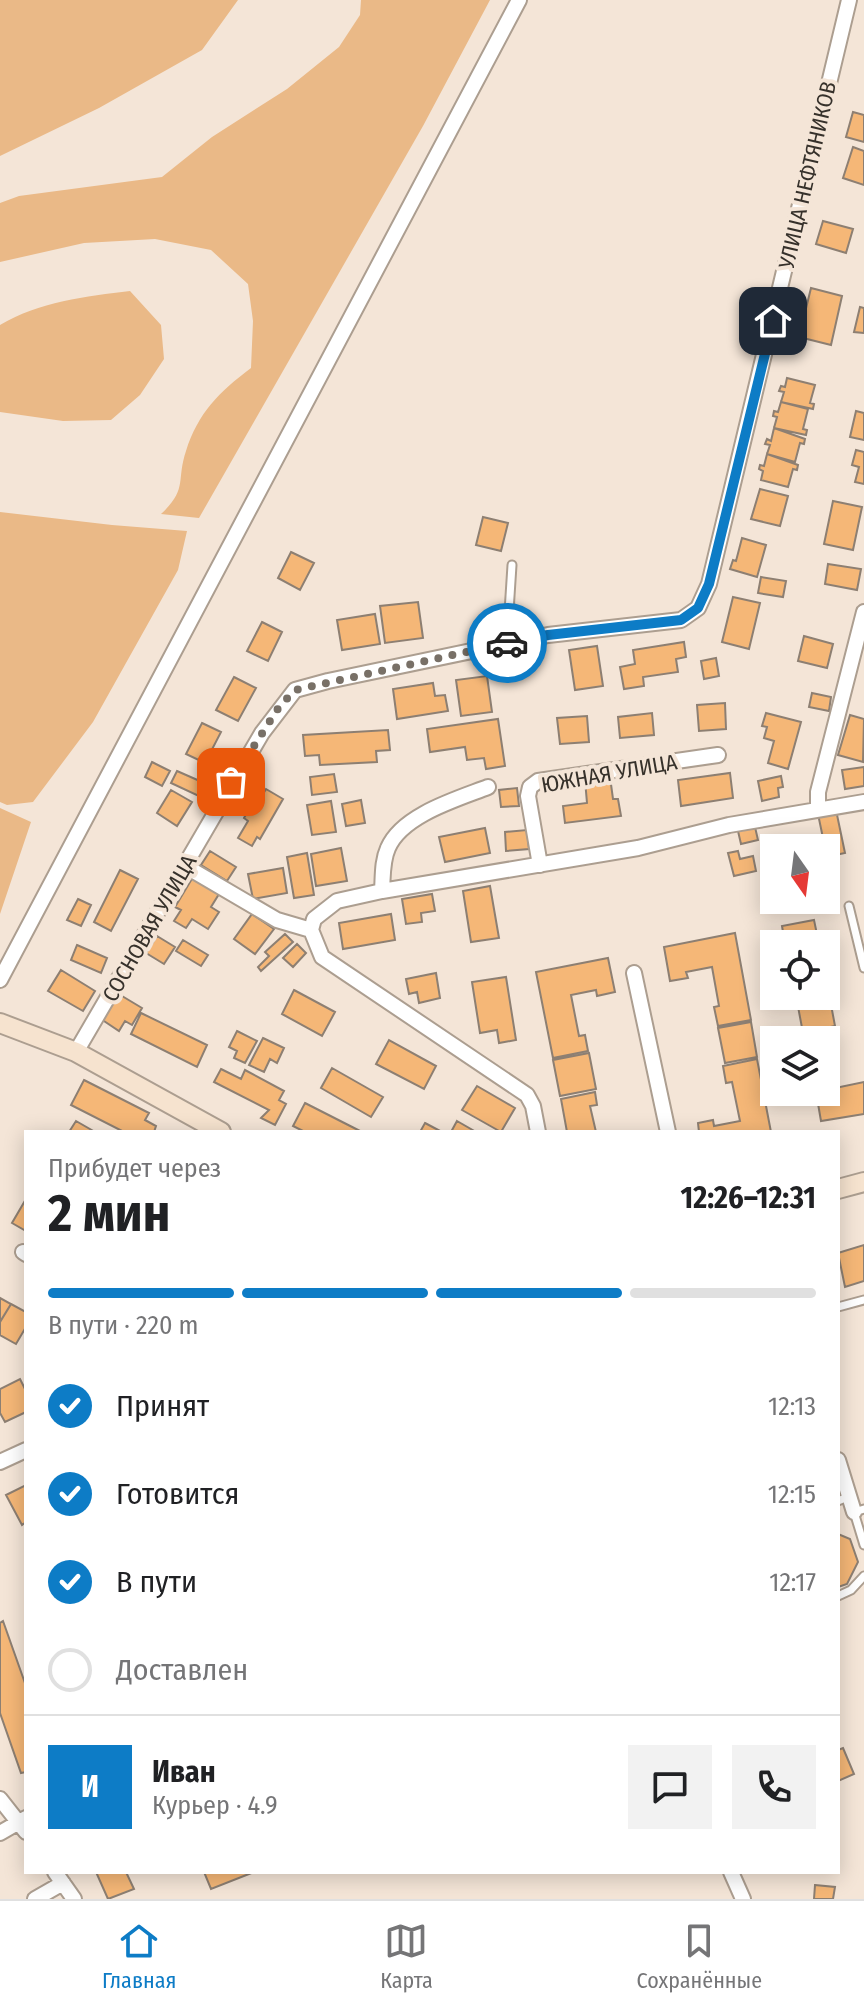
<!DOCTYPE html>
<html lang="ru">
<head>
<meta charset="utf-8">
<style>
	body { margin:0; font-family:"Fira Sans Condensed",sans-serif; background:#f2f2f2; color:#202124; height:100vh; display:flex; flex-direction:column; font-size:30px; white-space:nowrap }
	* { box-sizing:border-box; margin:0 }
	p { font-size:26px; color:#757577 }
	.icon { flex:none; width:44px; height:44px; fill:none; stroke:currentColor; stroke-width:2; stroke-linecap:round; stroke-linejoin:round }
	.map { position:relative; flex:1; overflow:hidden }
	.panel { position:absolute; left:24px; top:1130px; width:816px; height:744px; display:flex; flex-direction:column; background:#fff; border-radius:0px; box-shadow:0 4px 20px #0003 }
	.panel>* { flex:none }
	.needle { width:52px; rotate:166deg }
	.tools { position:absolute; left:760px; top:834px; display:grid; gap:16px }
	.tools a { display:grid; place-items:center; width:80px; height:80px; border-radius:0px; background:#fff; box-shadow:0 4px 20px #0003; font-size:40px }
	.pin { position:absolute; display:grid; place-items:center; width:68px; height:68px; color:#fff; margin:-34px; border-radius:16px; box-shadow:0 4px 12px #0006 }
	.courier { position:absolute; display:grid; place-items:center; width:80px; height:80px; margin:-40px; border:6px solid #0d7cc6; border-radius:50%; background:#fff; color:#222; box-shadow:0 2px 10px #0007 }
	.head em { font-style:normal; font-weight:700 }
	.head div { display:flex; flex-direction:column-reverse }
	.head { display:flex; align-items:center; justify-content:space-between; height:136px; padding:0 24px }
	h1 { font-size:52px; font-weight:700; line-height:60px }
	.bar { display:grid; grid-template-columns:repeat(4,1fr); gap:12px 8px; align-content:center; height:96px; padding:0 24px }
	.bar i { height:10px; border-radius:6px; background:#e0e0e0 }
	.bar .selected { background:#0d7cc6 }
	.bar p { grid-column:span 4 }
	.line { display:flex; align-items:center; gap:20px; padding:0 24px; border-top:2px solid #e0e0e0 }
	.line div { flex:1 }
	.round { display:grid; place-items:center; flex:none; width:84px; height:84px; border-radius:0px; background:#f2f2f2 }
	ol { padding:0 24px; list-style:none }
	li { display:flex; align-items:center; gap:24px; height:88px }
	li p { margin-inline-start:auto }
	li .icon { padding:8px; border-radius:50%; background:#0d7cc6; color:#fff; stroke-width:4 }
	li:last-child { color:#757577 }
	li i { width:44px; height:44px; border:4px solid #e0e0e0; border-radius:50% }
	.tab-bar { display:flex; justify-content:space-around; align-items:center; height:112px; border-top:2px solid #e0e0e0; background:#fff; font-size:22px; color:#757577 }
	.tab-bar a { display:grid; justify-items:center; gap:4px }
	.tab-bar .selected { color:#0d7cc6 }
	.map>svg:first-child { display:block }
	.green { fill:#eab987 }
	.building { fill:#f5b777; stroke:#8d7f72; stroke-width:2 }
	.lines { fill:none; stroke-linecap:round; stroke-linejoin:round }
	.service-casing { stroke:#ac9e90; stroke-width:11 }
	.minor-casing { stroke:#ac9e90; stroke-width:18 }
	.secondary-casing { stroke:#ac9e90; stroke-width:22 }
	.service { stroke:#fff; stroke-width:7 }
	.minor { stroke:#fff; stroke-width:14 }
	.secondary { stroke:#f6e3cf; stroke-width:18 }
	.done { stroke:#787067; stroke-width:8; stroke-dasharray:0 14.4 }
	.route { stroke:#0d7cc6; stroke-width:10 }
	.labels { text-anchor:middle; stroke-width:8; stroke-linejoin:round; paint-order:stroke }
	.street-label { font-size:22px; fill:#36312b; stroke:#f4e5d7 }
</style>
</head>
<body>
<div class="map">
<svg width="864" height="1899" viewBox="0 0 864 1899">
	<rect width="100%" height="100%" fill="#f4e5d7"/>
	<path class="green" d="M0,0h238l-36,50 -103,58 -99,48z
		M361,0h129l-67,126 -224,392 -38,-4c27,-25 15,-33 25,-63 12,-38 33,-59 65,-83l2,-47 -5,-37 -37,-34 -56,-11 -71,4 -84,19v-59l19,-7 143,-19 50,-40 75,-48 52,-42 21,-32z
		M130,291l31,34 3,34 -24,36 -29,25 -48,1 -63,-9v-87c38,-23 87,-29 130,-34z
		M0,512l112,13 75,6 -9,39 -85,152 -60,80 -26,3 -7,-3z
		M0,808l31,14 -31,92z"/>
	<path class="building" d="M853,112l11,3v27l-18,-5z
		M853,147l11,4v34l-21,-7z
		M823,221l30,8 -7,24 -30,-9z
		M811,288l31,8 -11,49 -32,-8z
		M860,307l4,1v25l-10,-1z
		M787,378l28,7 -5,18 4,1 -1,5 -32,-7 3,-10 -5,-1 2,-5 4,1z
		M781,402l27,7 -5,20 4,1 -1,5 -32,-7 3,-11 -4,-1 1,-5 4,1z
		M856,411l8,2v27l-14,-3z
		M774,428l31,11 -1,5 -4,-1 -5,19 -28,-8 3,-9 -5,-1 2,-5 4,2z
		M856,450l8,2v32l-9,-2 4,-15 -7,-2z
		M767,454l31,11 -1,5 -4,-1 -5,18 -27,-7 2,-9 -4,-2 1,-4 4,1z
		M760,489l28,7 -8,30 -29,-7z
		M833,501l29,6 -9,43 -29,-6z
		M483,517l25,6 -7,28 -25,-6z
		M742,538l24,7 -9,32 -27,-8 3,-9 3,1z
		M291,552l23,11 -14,27 -22,-12z
		M828,564l33,5 -4,21 -32,-6z
		M761,577l25,4 -3,16 -25,-4z
		M733,597l27,6 -11,46 -27,-7z
		M418,602l5,36 -38,5 -5,-37z
		M375,614l5,30 -38,6 -5,-30z
		M262,622l20,10 -14,29 -21,-10z
		M804,636l29,8 -6,24 -29,-7z
		M684,642l2,15 -10,2 2,13 -35,5 1,9 -20,3 -4,-22 15,-3 -2,-14z
		M597,646l6,40 -28,4 -6,-40z
		M716,658l3,18 -15,3 -3,-18z
		M487,676l5,36 -31,4 -5,-36z
		M234,677l22,11 -18,33 -22,-11z
		M433,683l2,13 10,-1 3,16 -51,8 -4,-30z
		M812,693l19,4 -2,14 -20,-4z
		M725,703l1,26 -27,2 -2,-26z
		M652,713l2,22 -34,3 -2,-21z
		M766,713l35,9 -13,47 -20,-6 6,-22 -10,-3 3,-11 -5,-1z
		M850,715l14,4 -1,43 -25,-7z
		M587,716l2,26 -29,2 -3,-26z
		M498,719l7,47 -19,3 -2,-11 -17,2 -2,-13 -35,5 -3,-23z
		M202,723l19,9 -16,31 -19,-9z
		M388,730l2,20 -14,1 1,11 -57,3 -1,-10 -14,1 -2,-21z
		M152,762l18,9 -8,15 -17,-9z
		M864,767v19l-19,3 -3,-19z
		M177,771l32,14 -6,13 -32,-15z
		M730,773l3,25 -52,8 -3,-26z
		M334,774l3,18 -25,3 -2,-18z
		M781,776l2,11 -5,1 1,9 -17,4 -4,-20z
		M610,777l3,22h5l3,17 -56,7 -2,-17 24,-3 -2,-23z
		M517,788l2,18 -18,1 -2,-17z
		M266,789l17,10 -23,40 -3,-2 -5,9 -14,-8 10,-17 -4,-3 8,-14 4,2z
		M171,790l21,12 -15,24 -20,-13z
		M361,800l4,23 -19,3 -4,-22z
		M331,801l5,31 -24,3 -5,-30z
		M836,810l9,43 -10,2 2,10 -8,2 -11,-53z
		M755,827l3,13 -17,4 -3,-13z
		M485,828l5,25 -45,9 -6,-25z
		M527,830l2,19 -23,2 -1,-19z
		M813,837l2,11h-41v22l-6,1 -5,-23z
		M341,848l6,33 -31,5 -5,-32z
		M210,851l26,16 -9,14 -26,-16z
		M738,851l2,8 13,-3 3,15 -22,5 -6,-23z
		M307,853l7,42 -20,3 -7,-41z
		M283,868l4,25 -34,6 -5,-25z
		M120,870l18,9 -27,52 -17,-9z
		M193,877l26,17 -8,13 8,5 -11,17 -16,-10 -6,9 -12,-7 7,-11 -6,-3z
		M490,886l9,52 -28,4 -8,-51z
		M432,894l3,17 -14,2 1,9 -16,2 -4,-25z
		M78,899l13,6 -10,21 -14,-6z
		M252,914l22,15 -19,25 -21,-15z
		M391,914l4,26 -52,9 -4,-26z
		M814,920l5,24h-34l-3,-18z
		M735,933l16,87 -33,6 -4,-19 5,-1 -7,-39 -26,5 2,6 -18,3 -6,-34z
		M285,934l8,8 -32,29 -3,-4 11,-11 -4,-4z
		M157,936l18,11 -11,17 -18,-11z
		M183,940l25,15 -7,11 -25,-15z
		M297,944l9,9 -13,14 -10,-9z
		M77,945l30,13 -6,15 -30,-13z
		M608,958l7,34 -18,4 -1,-6 -25,5 8,41 6,-1 3,16 -35,7 -17,-86z
		M61,970l34,21 -12,20 -35,-20z
		M436,973l4,25 -21,5 -2,-11 -8,2 -3,-15z
		M506,977l10,63 -17,3 -2,-13 -17,3 -8,-51z
		M826,978l9,48 -32,7 -7,-37h30z
		M294,990l41,22 -13,24 -40,-22z
		M117,993l25,15 -10,17 -7,-4 -6,10 -18,-12z
		M141,1013l66,32 -10,22 -66,-33z
		M751,1022l6,35 -32,6 -7,-35z
		M237,1031l20,10 -12,22 -11,-5 3,-7 -8,-4z
		M263,1038l21,10 -7,15 -7,-4 -6,13 -15,-7z
		M389,1040l47,26 -12,23 -48,-25z
		M589,1053l7,36 -36,7 -7,-36z
		M757,1059l14,73h-72l-1,-9 15,-3 1,6 26,-5 -8,-39 -6,1 -3,-17z
		M332,1068l51,29 -12,20 -50,-29z
		M221,1069l20,10 4,-9 39,21 -5,9 7,4 -11,21 -14,-7 8,-8 -55,-28z
		M84,1080l65,33 -4,7 11,6 -2,6h-30l-53,-27z
		M864,1082v32l-43,7 -5,-29z
		M477,1086l38,22 -14,24 -39,-22z
		M595,1092l2,13 -7,1 6,26h-29l-6,-33z
		M305,1103l57,29h-57l-12,-6z
		M76,1121l19,11h-26z
		M457,1121l19,11h-25z
		M425,1123l17,9h-22z
		M26,1199v32l-14,-8z
		M864,1245v36l-19,6 -7,-34z
		M0,1298l11,6 -11,18z
		M11,1304l15,8v15l-10,17 -16,-9v-13z
		M20,1379l6,12v21l-21,10 -5,-9v-24z
		M26,1485v37l-4,3 -16,-30z
		M838,1534l12,5 8,23 -11,22 -9,3z
		M3,1621l23,65v86l-5,1 -21,-60v-90z
		M843,1748l11,26 -16,7v-31z
		M96,1872h30l8,17 -26,10z
		M204,1872h50l-43,17z
		M815,1885l20,2 -2,12h-19z"/>
	<g class="lines">
		<defs>
			<path id="service" d="M507,643l5,-78
				M849,906l15,62
				M838,1307l26,-7
				M838,1501l12,-5
				M864,1509l-10,3 10,33
				M838,1596l13,-6 13,-14"/>
			<path id="minor" d="M818,808v-16l46,-180
				M540,865l-12,-69 2,-9 8,-6 180,-26
				M185,866l92,54 34,10
				M382,891c1,-15 0,-30 6,-43 14,-33 69,-49 100,-61
				M634,973l34,159
				M0,980l519,-980
				M76,1052l186,-319 33,-43 33,-9 220,-46 133,-15 17,-12 11,-24 140,-584
				M538,1132l-5,-26 -6,-11 -205,-138 -11,-27 3,-11 23,-18 45,-10 256,-43 91,-23 135,-23
				M23,1252l3,2
				M838,1460l16,52
				M0,1462l26,-12
				M0,1799l26,33
				M0,1833l26,-15
				M55,1872l19,27
				M731,1872l12,27
				M35,1899l28,-16"/>
			<path id="secondary" d="M0,1023l76,29 145,80
				M838,1189l26,-7"/>
		</defs>
		<use href="#service" class="service-casing"/>
		<use href="#minor" class="minor-casing"/>
		<use href="#secondary" class="secondary-casing"/>
		<use href="#service" class="service"/>
		<use href="#minor" class="minor"/>
		<use href="#secondary" class="secondary"/>
	</g>
	<g class="lines">
		<path class="done" d="M231,782l48,-75 16,-17 212,-47"/>
		<path class="route" d="M507,643l41,-8 133,-15 17,-12 11,-24 64,-263"/>
	</g>
	<g class="labels">
		<g class="street-label">
			<text transform="translate(807 175) rotate(-77)" y="8">УЛИЦА НЕФТЯНИКОВ</text>
			<text transform="translate(609 773) rotate(-10)" y="8">ЮЖНАЯ УЛИЦА</text>
			<text transform="translate(149 928) rotate(-60)" y="8">СОСНОВАЯ УЛИЦА</text>
		</g>
	</g>
</svg>
<div class="tools">
<a><svg class="needle" viewBox="-14 -14 28 28"><path d="M0-13l5 13h-10z" fill="#e53935"/><path d="M0 13l5-13h-10z" fill="#757577"/></svg></a>
<a><svg class="icon" aria-label="locate" viewBox="0 0 24 24"><circle cx="12" cy="12" r="6"/><path d="M12 2v4M12 18v4M2 12h4M18 12h4"/></svg></a>
<a><svg class="icon" aria-label="layers" viewBox="0 0 24 24"><path d="M12 4l9 5-9 5-9-5zM3 14l9 5 9-5"/></svg></a>
</div>
<div class="pin" style="left:231px;top:782px;background:#ea580c"><svg class="icon" aria-label="bag" viewBox="0 0 24 24"><path d="M5 8h14l-1 12H6zM9 8a3 3 0 0 1 6 0"/></svg></div>
<div class="pin" style="left:773px;top:321px;background:#1f2937"><svg class="icon" aria-label="home" viewBox="0 0 24 24"><path d="M3 11l9-7 9 7M6 9v11h12V9"/></svg></div>
<div class="courier" style="left:507px;top:643px"><svg class="icon" aria-label="car" viewBox="0 0 24 24"><path d="M5 17H2v-5l4-1 3-4h7l3 4 3 1v5h-3M9 17h6M6 11h13"/><circle cx="7" cy="17" r="2"/><circle cx="17" cy="17" r="2"/></svg></div>
<section class="panel">
<div class="head"><div><h1>2 мин</h1><p>Прибудет через</p></div><em>12:26–12:31</em></div>
<div class="bar"><i class="selected"></i><i class="selected"></i><i class="selected"></i><i></i><p>В пути · 220 m</p></div>
<ol>
<li><svg class="icon" aria-label="check" viewBox="0 0 24 24"><path d="M5 12l5 5 9-10"/></svg>Принят<p>12:13</p></li>
<li><svg class="icon" aria-label="check" viewBox="0 0 24 24"><path d="M5 12l5 5 9-10"/></svg>Готовится<p>12:15</p></li>
<li><svg class="icon" aria-label="check" viewBox="0 0 24 24"><path d="M5 12l5 5 9-10"/></svg>В пути<p>12:17</p></li>
<li><i></i>Доставлен</li>
</ol>
<div class="line" style="height:144px"><b class="round" style="background:#0d7cc6;color:#fff">И</b><div><b>Иван</b><p>Курьер · 4.9</p></div><a class="round"><svg class="icon" aria-label="chat" viewBox="0 0 24 24"><path d="M4 5h16v11H9l-5 4z"/></svg></a><a class="round"><svg class="icon" aria-label="phone" viewBox="0 0 24 24"><path d="M5 4h4l2 5-3 2q2 4 5 5l2-3 5 2v4C11 20 4 13 5 4z"/></svg></a></div>
</section>
</div>
<nav class="tab-bar">
<a class="selected"><svg class="icon" aria-label="home" viewBox="0 0 24 24"><path d="M3 11l9-7 9 7M6 9v11h12V9"/></svg>Главная</a>
<a><svg class="icon" aria-label="map" viewBox="0 0 24 24"><path d="M3 6l6-2 6 2 6-2v14l-6 2-6-2-6 2zM9 4v14M15 6v14"/></svg>Карта</a>
<a><svg class="icon" aria-label="saved" viewBox="0 0 24 24"><path d="M7 4h10v16l-5-4-5 4z"/></svg>Сохранённые</a>
</nav>
</body>
</html>
